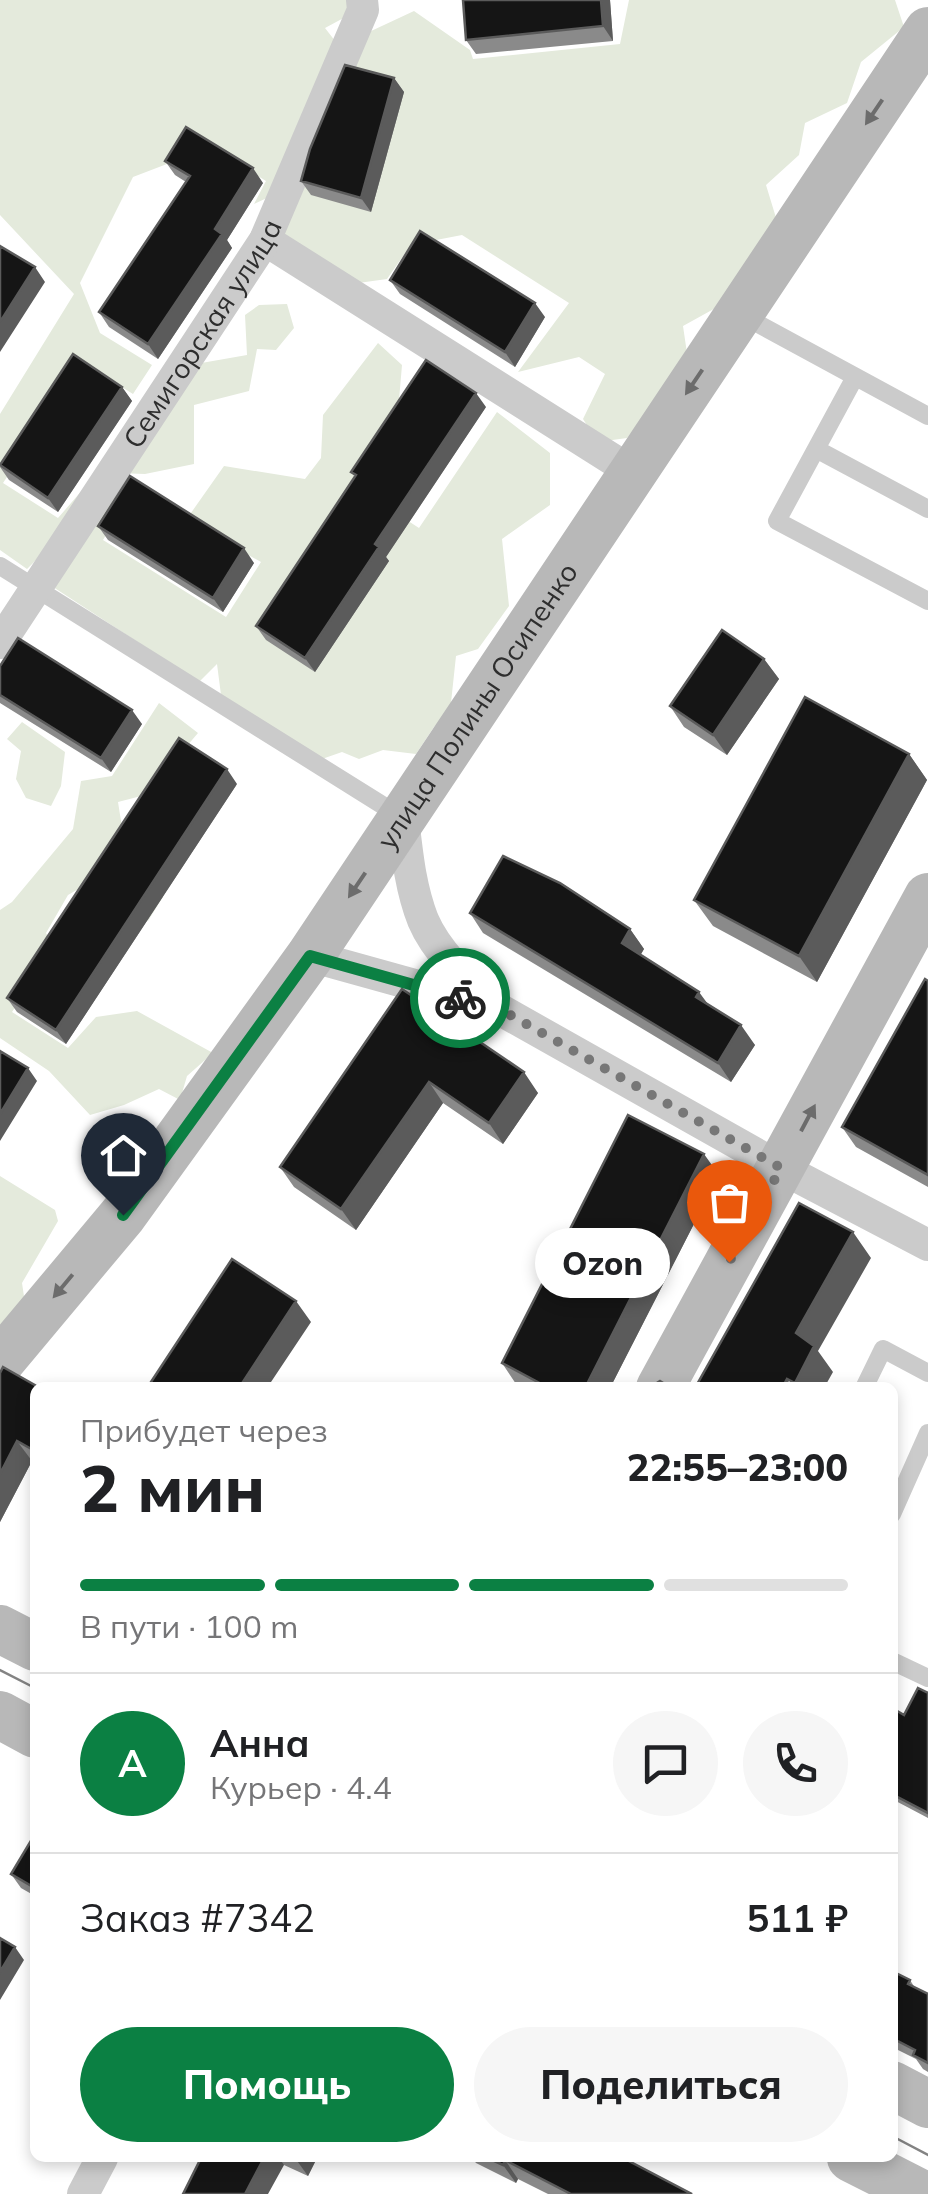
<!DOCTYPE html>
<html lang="ru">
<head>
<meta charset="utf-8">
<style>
	body { margin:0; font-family:Mulish,sans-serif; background:#f6f6f6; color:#202124; height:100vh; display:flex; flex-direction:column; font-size:38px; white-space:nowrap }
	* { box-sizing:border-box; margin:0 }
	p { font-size:32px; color:#757577 }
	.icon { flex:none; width:55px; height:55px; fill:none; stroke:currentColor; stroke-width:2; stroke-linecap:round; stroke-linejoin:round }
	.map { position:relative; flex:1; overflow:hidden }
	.side { position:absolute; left:30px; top:1382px; width:868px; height:780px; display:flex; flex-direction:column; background:#fff; border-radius:15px; box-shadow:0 5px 15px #0003 }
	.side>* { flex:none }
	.pin { position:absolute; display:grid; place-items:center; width:85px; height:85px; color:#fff; margin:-102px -42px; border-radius:50% 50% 50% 0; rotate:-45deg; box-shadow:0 0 10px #0007 }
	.pin .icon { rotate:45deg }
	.courier { position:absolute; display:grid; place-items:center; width:100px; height:100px; margin:-50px; border:8px solid #0b8043; border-radius:50%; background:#fff; color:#222; box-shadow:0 2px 12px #0007 }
	.bubble { position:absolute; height:70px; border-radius:35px; background:#fff; box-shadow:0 5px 15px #0003; font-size:32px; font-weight:800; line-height:70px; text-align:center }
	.head em { font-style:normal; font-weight:800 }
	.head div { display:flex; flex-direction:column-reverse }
	.head { display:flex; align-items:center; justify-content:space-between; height:170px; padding:0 50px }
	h1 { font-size:65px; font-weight:800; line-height:75px }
	.bar { display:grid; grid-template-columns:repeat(4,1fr); gap:15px 10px; align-content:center; height:120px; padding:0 50px }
	.bar i { height:12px; border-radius:8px; background:#e0e0e0 }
	.bar .active { background:#0b8043 }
	.bar p { grid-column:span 4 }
	.line { display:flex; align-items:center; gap:25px; padding:0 50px; border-top:2px solid #e0e0e0 }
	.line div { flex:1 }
	.round { display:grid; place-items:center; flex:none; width:105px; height:105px; border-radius:52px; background:#f6f6f6 }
	.cta { display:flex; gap:20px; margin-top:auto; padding:20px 50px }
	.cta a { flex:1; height:115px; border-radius:60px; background:#0b8043; color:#fff; font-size:40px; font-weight:800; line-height:115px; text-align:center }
	.cta a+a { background:#f6f6f6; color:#202124 }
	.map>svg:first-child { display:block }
	.green { fill:#e4eadc }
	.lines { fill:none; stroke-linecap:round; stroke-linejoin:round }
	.lane { stroke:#cbcbcb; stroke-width:18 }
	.street { stroke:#cbcbcb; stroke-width:32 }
	.secondary { stroke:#b8b8b8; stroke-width:48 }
	.tram { stroke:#838383; stroke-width:2.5 }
	.wall { fill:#8a8a8a }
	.shaded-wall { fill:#5b5b5b }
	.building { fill:#151515; stroke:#5b5b5b; stroke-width:2.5 }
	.oneway { fill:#6c6c6c }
	.done { stroke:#777; stroke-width:10; stroke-dasharray:0 18 }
	.route { stroke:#0b8043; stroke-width:12 }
	.labels { text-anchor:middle; stroke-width:10; stroke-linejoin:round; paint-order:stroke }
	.street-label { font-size:28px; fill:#2e2e2e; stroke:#fff }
</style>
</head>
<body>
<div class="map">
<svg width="928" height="2194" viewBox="0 0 928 2194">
	<rect width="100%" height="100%" fill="#fff"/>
	<path class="green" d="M0,0h377l-52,28 14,18 75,-35 56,39 3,9 147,-15 9,-44h266l9,27 -43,35 -14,41 -42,20 -6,32 -33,30 11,36 -56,84 -38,21 5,34 -61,78 -29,4 -15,-23 22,-45 -26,-17 -61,15 51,-69 -107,-68 -31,6 -23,8 -21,30 -43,6 -65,-51 -10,-37 -15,7 12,-23 -69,-43 -17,21 -47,18 -53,106 20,50 52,32 -19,29 -50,-31 -80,120 55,35 33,-38 35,21 -23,39 123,77 35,-55 -75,-42 38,-54 81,13 16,-21 2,-43 55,-72 24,22 -4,47 -42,75 63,41 78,-116 53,41v52l-48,34 7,67 -31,43 -22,7 -6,56 -16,15 -18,27 -33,-4 -24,9 -17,-7 -20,7 -101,-64 -4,-31 -18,18 -149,-97 -8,-31 -15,15 -27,-19v-136l74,-120 -74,-79z
		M287,304l7,24 -18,22 -19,-1 -8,42 -55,14v59l-49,10 -27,-1 72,-108 57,-10 -2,-40 14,-10z
		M159,703l39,30 -53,62 -27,7 6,38 -14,22 53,35 -15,24 -56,-40 -24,14 -22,38 8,16 -42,63 56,36 28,-31 41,-6 76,42 -26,23 -7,24 -21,-11 -35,16 -34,10 -41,-44 -49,-33v-128l12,-8 61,-73 8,-48 31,-5z
		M22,722l43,30 -4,34 -10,20 -25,-8 -10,-19 5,-28 -14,-12z
		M0,1176l55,34 3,11 -36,62 3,20 -25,34z"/>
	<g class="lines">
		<path class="lane" d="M740,314l188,102
			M855,377l-78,144 151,80
			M816,449l112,60
			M0,566l403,252
			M864,1388l19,-39 45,24
			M892,1514l36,-81
			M892,1661l36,17"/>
		<g class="street">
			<path d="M265,240l369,233"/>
			<path id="s1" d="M0,643l265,-403 98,-230 -1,-10"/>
			<path d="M403,818c4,34 7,69 20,102 14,33 45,61 71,85"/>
			<path d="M310,956l187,52 284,160 147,77"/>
			<path d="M83,2194l19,-36"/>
		</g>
		<g class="secondary">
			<path id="s2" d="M0,1362l123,-147 187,-259 618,-925"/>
			<path d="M660,1388l268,-491"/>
			<path d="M0,1629l35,18"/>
			<path d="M0,1715l35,19"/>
			<path d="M892,2085l36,19"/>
			<path d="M851,2158l71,36"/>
		</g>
		<path class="tram" d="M0,1670l35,18
			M892,2136l36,19"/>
	</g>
	<path class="wall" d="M610,0l3,41 -137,13 -10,-14z
		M394,78l10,14 -33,120 -60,-17 -10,-14z
		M165,161l98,22 -36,57 5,8 -74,111 -49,-32 -10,-15 87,-130 -11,-7z
		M390,280l155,37 -30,50 -115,-73z
		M122,387l10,14 -74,111 -49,-32 -9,-13z
		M486,407l-100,150 3,4 -74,111 -49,-32 -10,-14 99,-149 -4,-5z
		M98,526l156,37 -31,49 -115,-72z
		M764,659l15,20 -52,76 -43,-28 -14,-21z
		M0,666l142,58 -31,48 -111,-69z
		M909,754l18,26 -110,202 -104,-56 -19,-26z
		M237,784l-171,260 -49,-32 -10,-14z
		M470,913l160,16 14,20 -4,6 68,50 47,40 -24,37 -248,-149z
		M928,981v206l-72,-40 -14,-20z
		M402,989l136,104 -35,51 -60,-41 -87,127 -62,-43 -14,-20z
		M719,1175l-109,213h-87l-7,-4 -14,-21z
		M0,1373l35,15v75l-3,-2 -32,61z
		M928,1693v125l-36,-19v-91l12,7z
		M35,1834v62l-14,-8 -10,-14z
		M892,1971l18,9 5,8 13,6v78l-5,-3 -7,-10 -24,-12z
		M201,2158h116l-9,18 -24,-11z
		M472,2158h151l69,36h-144l-30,-15 -2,4 -40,-20z"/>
	<path class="shaded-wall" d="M601,0h9l3,41 -10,-15z
		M394,78l10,14 -33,120 -10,-14z
		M253,168l10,15 -36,57 5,8 -74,111 -10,-15 67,-115z
		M35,267l10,15 -45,70v-30z
		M535,303l10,14 -30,50 -10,-15z
		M122,387l10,14 -74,111 -10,-14z
		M476,393l10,14 -100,150 3,4 -74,111 -10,-14 70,-114z
		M244,548l10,15 -31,49 -10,-14z
		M764,659l15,20 -52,76 -14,-20z
		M132,710l10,14 -31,48 -10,-14z
		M909,754l18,26 -110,202 -18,-26z
		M227,769l10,15 -171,260 -10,-14z
		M630,929l14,20 -8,14 -14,-20z
		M699,992l14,19 -17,-14z
		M741,1025l14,20 -24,37 -13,-19z
		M28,1068l9,13 -37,60v-27z
		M524,1072l14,21 -35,51 -14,-21z
		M429,1082l14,21 -87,127 -15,-21z
		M704,1154l15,21 -109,213h-25z
		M853,1232l18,26 -53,93 15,21 -9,16h-26l-3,-5 1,-50z
		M296,1301l15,21 -44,66h-28z
		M787,1379l6,9h-11z
		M17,1441l15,20 -32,61v-48z
		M15,1947l9,13 -24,40v-28z
		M264,2158h15l5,7 -16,29h-23z
		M295,2158h22l-9,18z
		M505,2160l13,19 -2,4 -13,-18z"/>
	<path class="building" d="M463,0h138l2,26 -137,14z
		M345,65l49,13 -33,120 -60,-17 9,-32z
		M186,127l67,41 -38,61 7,5 -74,110 -49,-32 91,-136 -25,-15z
		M420,231l115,72 -30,49 -115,-72z
		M0,246l35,21 -35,55z
		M73,354l49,33 -74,111 -48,-33z
		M426,360l50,33 -101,151 4,3 -74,111 -49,-32 100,-151 -5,-3z
		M130,476l114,72 -31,50 -115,-72z
		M722,630l42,29 -51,76 -43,-29z
		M18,638l114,72 -31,48 -101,-63v-29z
		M805,697l104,57 -110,202 -105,-56z
		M179,738l48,31 -171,261 -49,-32z
		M503,856l57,27 70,46 -8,14 77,49 -3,5 45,28 -23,38 -248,-150z
		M925,979l3,2v194l-86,-48z
		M402,989l122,83 -35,51 -60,-41 -88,127 -61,-42z
		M0,1051l28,17 -28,46z
		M628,1115l76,39 -119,234h-36l-47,-25z
		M799,1203l54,29 -57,101 18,13 -19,37 -8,-4 -5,9h-87z
		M232,1259l64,42 -57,87h-92z
		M3,1367l37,21h-5v63l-18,-10 -17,33v-101z
		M660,1381l11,7h-22z
		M918,1688l10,5v120l-36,-19v-86l12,7z
		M35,1834v54l-24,-14z
		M0,1938l15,9 -15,25z
		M892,1971l18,9 -2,4 20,10v69l-15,-8 2,-5 -23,-12z
		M201,2158h63l-19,36h-62z
		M488,2158h135l69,36h-121l-66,-34 -2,5z"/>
	<defs><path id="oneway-solid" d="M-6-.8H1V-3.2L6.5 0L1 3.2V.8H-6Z" transform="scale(2.5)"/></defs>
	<g class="oneway">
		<use href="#oneway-solid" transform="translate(874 112) rotate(124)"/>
		<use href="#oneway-solid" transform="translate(694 382) rotate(124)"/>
		<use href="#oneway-solid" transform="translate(357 885) rotate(124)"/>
		<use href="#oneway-solid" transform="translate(808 1118) rotate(-62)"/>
		<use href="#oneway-solid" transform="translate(63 1286) rotate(130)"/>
	</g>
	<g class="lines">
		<path class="done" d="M460,998l38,10 283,160 -52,94"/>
		<path class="route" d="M123,1215l187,-259 150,42"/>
	</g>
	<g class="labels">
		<g class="street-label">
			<text dy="10" stroke="none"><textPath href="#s1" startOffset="370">Семигорская улица</textPath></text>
			<text dy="10" stroke="none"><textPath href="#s2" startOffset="812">улица Полины Осипенко</textPath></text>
		</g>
	</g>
</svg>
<div class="pin" style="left:729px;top:1262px;background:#ea580c"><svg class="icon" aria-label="bag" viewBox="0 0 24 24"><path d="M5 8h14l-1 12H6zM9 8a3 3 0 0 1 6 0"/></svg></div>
<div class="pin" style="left:123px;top:1215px;background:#1f2937"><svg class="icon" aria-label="home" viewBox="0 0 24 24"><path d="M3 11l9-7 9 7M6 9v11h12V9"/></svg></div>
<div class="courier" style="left:460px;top:998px"><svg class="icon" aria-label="bike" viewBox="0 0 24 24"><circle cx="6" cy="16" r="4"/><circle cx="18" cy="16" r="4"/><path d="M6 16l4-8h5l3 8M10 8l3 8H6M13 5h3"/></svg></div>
<div class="bubble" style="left:535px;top:1228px;width:135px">Ozon</div>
<section class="side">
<div class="head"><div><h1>2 мин</h1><p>Прибудет через</p></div><em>22:55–23:00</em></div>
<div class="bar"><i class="active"></i><i class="active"></i><i class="active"></i><i></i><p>В пути · 100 m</p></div>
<div class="line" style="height:180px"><b class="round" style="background:#0b8043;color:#fff">А</b><div><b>Анна</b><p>Курьер · 4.4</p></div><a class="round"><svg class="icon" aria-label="chat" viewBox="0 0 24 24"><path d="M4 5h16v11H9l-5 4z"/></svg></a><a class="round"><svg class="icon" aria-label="phone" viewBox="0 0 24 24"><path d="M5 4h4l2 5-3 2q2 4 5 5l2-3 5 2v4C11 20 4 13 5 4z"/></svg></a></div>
<div class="line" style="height:130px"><div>Заказ #7342</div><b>511 ₽</b></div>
<div class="cta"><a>Помощь</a><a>Поделиться</a></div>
</section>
</div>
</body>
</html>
